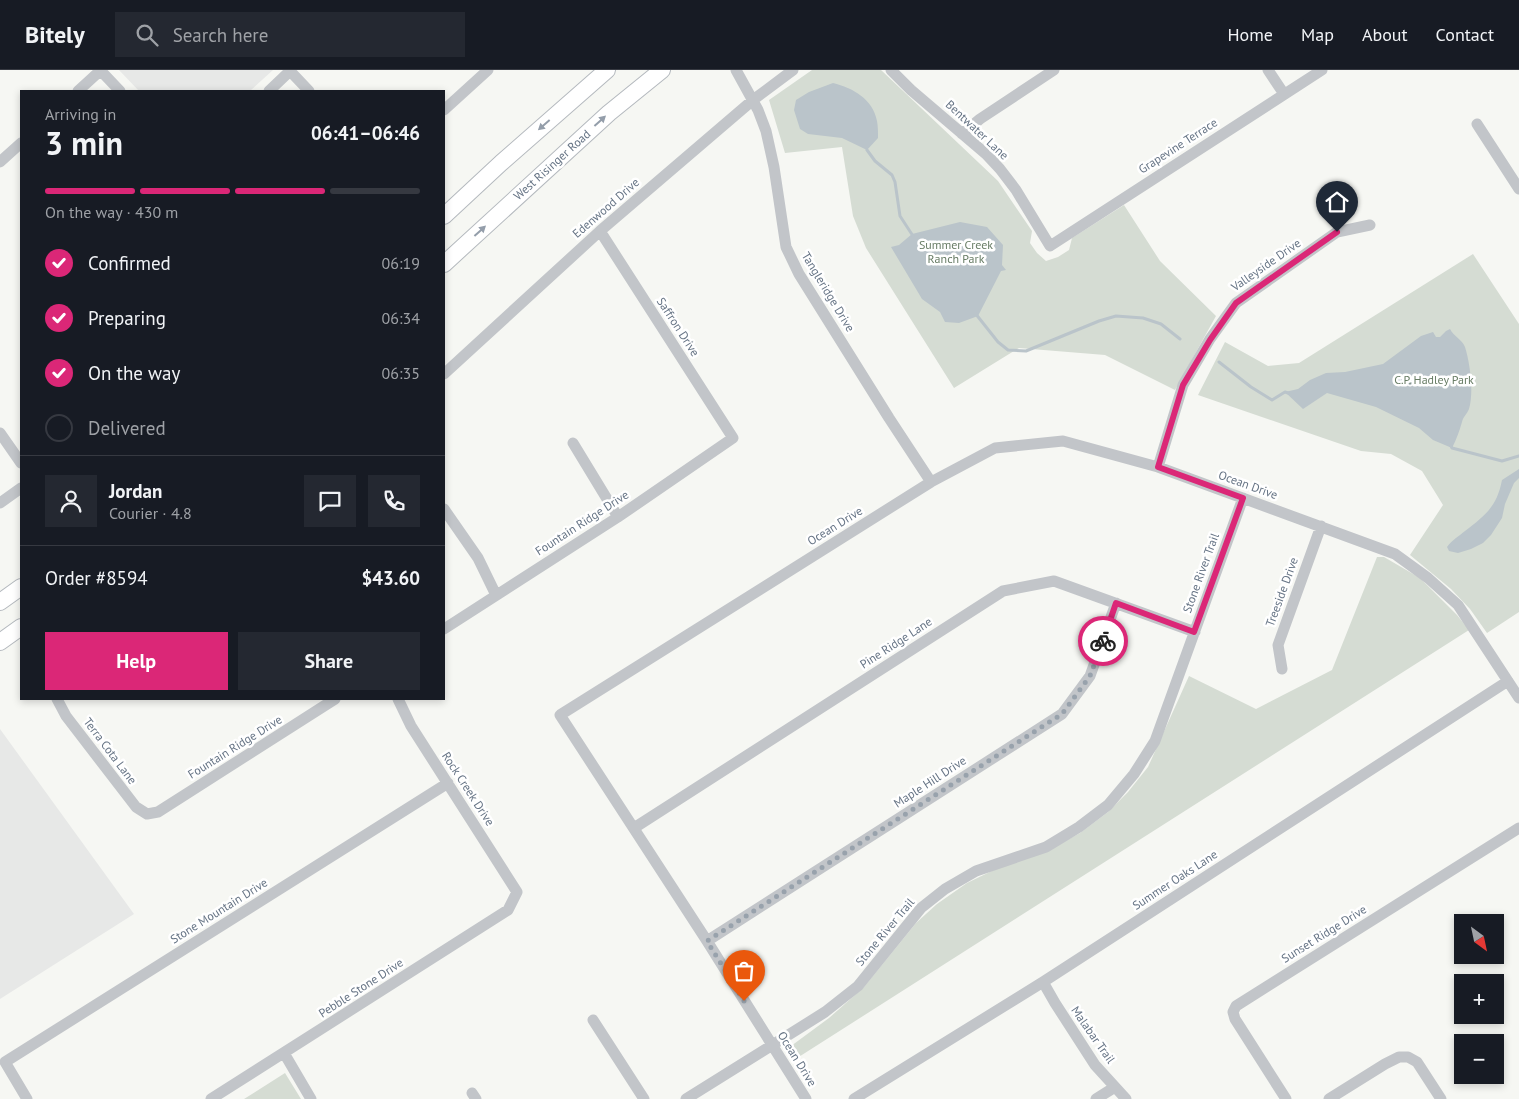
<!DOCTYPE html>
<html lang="en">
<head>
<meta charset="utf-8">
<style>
	body { margin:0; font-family:"PT Sans",sans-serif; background:#242831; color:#f1f3f6; height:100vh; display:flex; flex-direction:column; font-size:19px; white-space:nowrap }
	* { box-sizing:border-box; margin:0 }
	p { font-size:16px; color:#9ea1a6 }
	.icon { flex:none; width:28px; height:28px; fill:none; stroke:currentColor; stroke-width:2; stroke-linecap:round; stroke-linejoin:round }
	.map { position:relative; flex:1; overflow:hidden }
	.side { position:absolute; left:20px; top:20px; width:425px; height:610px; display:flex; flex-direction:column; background:#171b24; border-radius:0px; box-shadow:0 2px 8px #0003 }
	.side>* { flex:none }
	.needle { width:32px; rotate:147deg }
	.buttons { position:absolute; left:1454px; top:844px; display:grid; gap:10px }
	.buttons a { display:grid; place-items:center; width:50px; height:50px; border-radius:0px; background:#171b24; box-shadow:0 2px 8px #0003; font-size:25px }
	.pin { position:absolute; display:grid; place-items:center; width:42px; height:42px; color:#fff; margin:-51px -21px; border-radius:50% 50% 50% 0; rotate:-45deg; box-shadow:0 0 5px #0007 }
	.pin .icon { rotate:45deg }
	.courier { position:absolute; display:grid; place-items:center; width:50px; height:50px; margin:-25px; border:4px solid #db2777; border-radius:50%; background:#fff; color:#222; box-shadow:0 1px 6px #0007 }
	.headline em { font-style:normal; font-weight:700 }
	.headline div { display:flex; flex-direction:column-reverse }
	.headline { display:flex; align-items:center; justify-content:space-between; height:85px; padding:0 25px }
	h1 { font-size:32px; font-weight:700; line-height:38px }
	.bar { display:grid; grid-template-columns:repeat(4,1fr); gap:8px 5px; align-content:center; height:60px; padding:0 25px }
	.bar i { height:6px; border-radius:4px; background:#363941 }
	.bar .active { background:#db2777 }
	.bar p { grid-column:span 4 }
	.line { display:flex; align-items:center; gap:12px; padding:0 25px; border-top:1px solid #363941 }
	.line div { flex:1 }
	.round { display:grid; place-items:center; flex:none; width:52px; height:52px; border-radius:0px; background:#242831 }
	ol { padding:0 25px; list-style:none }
	li { display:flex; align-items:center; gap:15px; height:55px }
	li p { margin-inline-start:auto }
	li .icon { padding:5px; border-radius:50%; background:#db2777; color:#fff; stroke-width:4 }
	li:last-child { color:#9ea1a6 }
	li i { width:28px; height:28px; border:2px solid #363941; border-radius:50% }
	.action { display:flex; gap:10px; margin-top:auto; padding:10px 25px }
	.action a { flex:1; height:58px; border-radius:0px; background:#db2777; color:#fff; font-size:20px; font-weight:700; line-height:58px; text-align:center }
	.action a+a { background:#242831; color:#f1f3f6 }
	header { display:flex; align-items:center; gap:30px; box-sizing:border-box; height:70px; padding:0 25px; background:#171b24; border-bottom:1px solid #363941 }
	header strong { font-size:24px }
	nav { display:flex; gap:28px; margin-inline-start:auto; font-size:18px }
	.search { width:350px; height:45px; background:#242831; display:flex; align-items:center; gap:12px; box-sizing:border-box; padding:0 18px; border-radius:0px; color:#9ea1a6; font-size:19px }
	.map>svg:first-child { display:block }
	.built { fill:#e7e8e7 }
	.green { fill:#d5dcd3 }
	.water { fill:#bac4ca }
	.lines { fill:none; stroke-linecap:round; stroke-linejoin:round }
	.stream { stroke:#bac4ca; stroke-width:3 }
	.secondary-casing { stroke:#b4b9be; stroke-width:18 }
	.street { stroke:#c2c5c9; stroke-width:11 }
	.secondary { stroke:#fff; stroke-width:16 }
	.oneway { fill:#949eaa }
	.done { stroke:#98a2ac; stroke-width:5; stroke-dasharray:0 9 }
	.route { stroke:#db2777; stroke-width:6 }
	.labels { text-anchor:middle; stroke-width:5; stroke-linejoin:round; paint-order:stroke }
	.street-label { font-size:12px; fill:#667485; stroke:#fff }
	.park-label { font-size:12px; fill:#677c64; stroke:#fff }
</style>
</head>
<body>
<header>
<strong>Bitely</strong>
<div class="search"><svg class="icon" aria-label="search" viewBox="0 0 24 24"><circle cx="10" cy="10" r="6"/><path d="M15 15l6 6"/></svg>Search here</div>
<nav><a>Home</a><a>Map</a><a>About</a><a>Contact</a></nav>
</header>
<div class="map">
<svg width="1519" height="1029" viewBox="0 0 1519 1029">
	<rect width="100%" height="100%" fill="#f6f7f3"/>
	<path class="built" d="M119,0h154l-23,21h-111z
		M0,659l134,185 -134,85z"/>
	<path class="green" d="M812,0h69l117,111 34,50 -2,12 7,10 9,8 12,-4 11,-7 3,-12 52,-33 36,56 56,55 -41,74 -70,-35 -86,-7 -65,40 -88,-140 -13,-32 -11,-69 -57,6 -16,-53z
		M1473,184l46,70v288l-32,21 -17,-24 -19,-20 -41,-34 33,-50 -21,-34 -31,-17 -30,-3 -163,-56 27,-53 43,24 31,-3z
		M1377,487h7l36,21 37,37 12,15 -675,430 -7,-11 42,-31 35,-31 52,-64 21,-19 30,-21 31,-15 47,-16 35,-19 28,-21 20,-20 20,-25 41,-91 67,33 76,-39z
		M285,1003l16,26h-57z"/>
	<path class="water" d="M833,13c20,5 40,16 44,38 1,5 1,11 1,17l-11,12 -25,-12 -34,-4 -8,-5 -6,-19 2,-10 13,-8z
		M960,152l27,5 16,18 -1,20 4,5 -5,1 -23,45 -19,7 -14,-1 -5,-10 -18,-13 -31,-52 8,-2 13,-11z
		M1450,259c4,8 12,10 15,18 5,16 9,45 4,62 -2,5 -6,8 -7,13 -3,10 -5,16 -10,26l-19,-8 -14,-12 -43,-21 -49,-14 -24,16 -18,-17 13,-3 12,-9 16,-7 19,-1 38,-8 38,-28 12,-4 3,5h4l6,-6z
		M1519,399v9l-5,5 -9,21 -3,14 -11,17 -8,8 -12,6 -13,4 -9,-2 -2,-4c5,-7 12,-11 18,-16 21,-16 32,-25 37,-51z"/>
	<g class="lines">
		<path class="stream" d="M867,80l8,11 17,14 3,7 5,34 13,20
			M975,243l23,29 10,8 18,1 73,-30 17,-5 27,2 18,6 19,15
			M1219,292l32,25 21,13 13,-8 3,1
			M1451,376l1,2 50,13 17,-5"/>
		<defs>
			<path id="secondary" d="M444,146l57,-53 106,-93
				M444,194l165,-151 53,-43
				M0,532l21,-15
				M0,572l21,-15"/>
		</defs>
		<use href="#secondary" class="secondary-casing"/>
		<path class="street" d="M100,0l20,21
			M736,0l22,40 8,21 8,36 12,80 13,27 90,144 42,64
			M891,0l20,20 75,64 14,15 16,21 34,56 272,-176
			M1268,0l16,24
			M290,1l19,20
			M78,21l23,-21
			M269,21l22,-21
			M444,40l44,-40
			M1477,54l42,65
			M962,64l18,-15 74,-49
			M0,92l21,-19
			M444,304l156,-143 153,-131 40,-30
			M0,363l21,30
			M573,373l45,74
			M1158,397l25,-82 27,-46 26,-36 101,-71 33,-7
			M0,433l21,-15
			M444,439l34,49 18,37
			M444,559l174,-112 115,-79 -133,-207
			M1282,599l-4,-24 43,-119
			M57,629l9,17 70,91 11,7 11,-2 177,-113
			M634,758l369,-237 51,-10 141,51
			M707,871l355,-227 28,-38 26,-73
			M1043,912l12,21 40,62 31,34
			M593,950l51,79
			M284,983l27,46
			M472,1023l4,6
			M27,1029l-22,-37 443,-279
			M211,1029l297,-189 9,-18 -106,-166 -13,-27
			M686,1029l139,-87 33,-26 63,-78 24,-19 31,-18 70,-24 33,-20 29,-22 26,-31 21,-33 88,-243
			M806,1029l-99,-158 -147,-226 371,-233 64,-34 68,-7 95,26 237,87 33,24 30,27 61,93
			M854,1029l189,-117 465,-301
			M1096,1029l19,-12
			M1286,1029l-51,-80 -2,-7 3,-6 283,-178
			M1329,1029l56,-35 14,-7h9l9,5 24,37"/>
		<use href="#secondary" class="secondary"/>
	</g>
	<defs><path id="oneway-solid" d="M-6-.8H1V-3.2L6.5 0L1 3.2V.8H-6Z" transform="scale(1.25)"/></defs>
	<g class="oneway">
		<use href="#oneway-solid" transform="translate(600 51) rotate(-42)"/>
		<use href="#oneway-solid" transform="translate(544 55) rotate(139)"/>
		<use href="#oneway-solid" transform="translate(480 161) rotate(-42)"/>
	</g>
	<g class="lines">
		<path class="done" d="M744,931l-37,-60 355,-227 28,-38 13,-35"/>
		<path class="route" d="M1103,571l13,-38 78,29 49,-134 -85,-31 25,-82 27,-45 26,-37 101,-71"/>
	</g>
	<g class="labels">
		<g class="street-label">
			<text transform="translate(977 60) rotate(43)" y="4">Bentwater Lane</text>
			<text transform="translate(1178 76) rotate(-33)" y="4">Grapevine Terrace</text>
			<text transform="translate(552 95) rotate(-42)" y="4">West Risinger Road</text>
			<text transform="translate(606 138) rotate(-41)" y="4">Edenwood Drive</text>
			<text transform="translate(1266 195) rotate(-35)" y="4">Valleyside Drive</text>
			<text transform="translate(828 222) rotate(59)" y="4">Tangleridge Drive</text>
			<text transform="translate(678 257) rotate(57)" y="4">Saffron Drive</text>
			<text transform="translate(1248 415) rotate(20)" y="4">Ocean Drive</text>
			<text transform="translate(582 453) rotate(-33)" y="4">Fountain Ridge Drive</text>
			<text transform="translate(835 456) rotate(-32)" y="4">Ocean Drive</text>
			<text transform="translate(1201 503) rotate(-70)" y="4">Stone River Trail</text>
			<text transform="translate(1282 522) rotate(-70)" y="4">Treeside Drive</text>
			<text transform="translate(896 573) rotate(-33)" y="4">Pine Ridge Lane</text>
			<text transform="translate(235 677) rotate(-32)" y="4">Fountain Ridge Drive</text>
			<text transform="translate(110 681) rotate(53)" y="4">Terra Cota Lane</text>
			<text transform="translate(930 712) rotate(-33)" y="4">Maple Hill Drive</text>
			<text transform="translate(468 719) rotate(57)" y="4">Rock Creek Drive</text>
			<text transform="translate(1175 810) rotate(-33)" y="4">Summer Oaks Lane</text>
			<text transform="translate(219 841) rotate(-32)" y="4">Stone Mountain Drive</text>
			<text transform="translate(885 862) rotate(-50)" y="4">Stone River Trail</text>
			<text transform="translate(1324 864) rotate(-32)" y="4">Sunset Ridge Drive</text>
			<text transform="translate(361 918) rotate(-33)" y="4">Pebble Stone Drive</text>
			<text transform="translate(1093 965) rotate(55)" y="4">Malabar Trail</text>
			<text transform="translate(797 989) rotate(58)" y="4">Ocean Drive</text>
		</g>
		<g class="park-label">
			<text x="956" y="179">Summer Creek<tspan x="956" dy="14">Ranch Park</tspan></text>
			<text x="1434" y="314">C.P. Hadley Park</text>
		</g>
	</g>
</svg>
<div class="buttons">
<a><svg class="needle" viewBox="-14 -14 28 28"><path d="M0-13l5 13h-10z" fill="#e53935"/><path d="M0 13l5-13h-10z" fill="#9ea1a6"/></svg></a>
<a>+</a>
<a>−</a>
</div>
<div class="pin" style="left:744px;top:931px;background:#ea580c"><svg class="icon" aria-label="bag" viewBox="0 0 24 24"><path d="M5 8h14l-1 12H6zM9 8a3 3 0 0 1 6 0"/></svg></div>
<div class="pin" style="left:1337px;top:162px;background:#1f2937"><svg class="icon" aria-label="home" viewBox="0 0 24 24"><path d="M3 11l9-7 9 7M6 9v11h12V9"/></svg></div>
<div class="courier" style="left:1103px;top:571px"><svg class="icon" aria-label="bike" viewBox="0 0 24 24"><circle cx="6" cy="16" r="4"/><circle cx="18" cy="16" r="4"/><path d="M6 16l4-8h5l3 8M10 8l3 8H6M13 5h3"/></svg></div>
<section class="side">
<div class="headline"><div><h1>3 min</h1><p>Arriving in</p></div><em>06:41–06:46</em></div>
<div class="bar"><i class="active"></i><i class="active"></i><i class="active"></i><i></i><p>On the way · 430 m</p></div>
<ol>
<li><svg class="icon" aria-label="check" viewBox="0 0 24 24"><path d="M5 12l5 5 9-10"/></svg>Confirmed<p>06:19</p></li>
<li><svg class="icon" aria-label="check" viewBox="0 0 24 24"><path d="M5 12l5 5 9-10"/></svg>Preparing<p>06:34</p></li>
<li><svg class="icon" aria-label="check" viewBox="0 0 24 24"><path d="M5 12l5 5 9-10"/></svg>On the way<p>06:35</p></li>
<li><i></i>Delivered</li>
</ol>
<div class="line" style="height:90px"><a class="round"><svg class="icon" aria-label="person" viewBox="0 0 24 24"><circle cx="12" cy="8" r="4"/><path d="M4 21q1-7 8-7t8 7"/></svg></a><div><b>Jordan</b><p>Courier · 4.8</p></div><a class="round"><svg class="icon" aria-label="chat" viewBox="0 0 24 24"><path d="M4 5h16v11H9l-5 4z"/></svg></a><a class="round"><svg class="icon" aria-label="phone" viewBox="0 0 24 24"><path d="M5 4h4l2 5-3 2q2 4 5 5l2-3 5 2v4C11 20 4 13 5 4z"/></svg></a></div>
<div class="line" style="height:65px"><div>Order #8594</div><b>$43.60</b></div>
<div class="action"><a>Help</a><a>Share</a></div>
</section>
</div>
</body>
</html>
